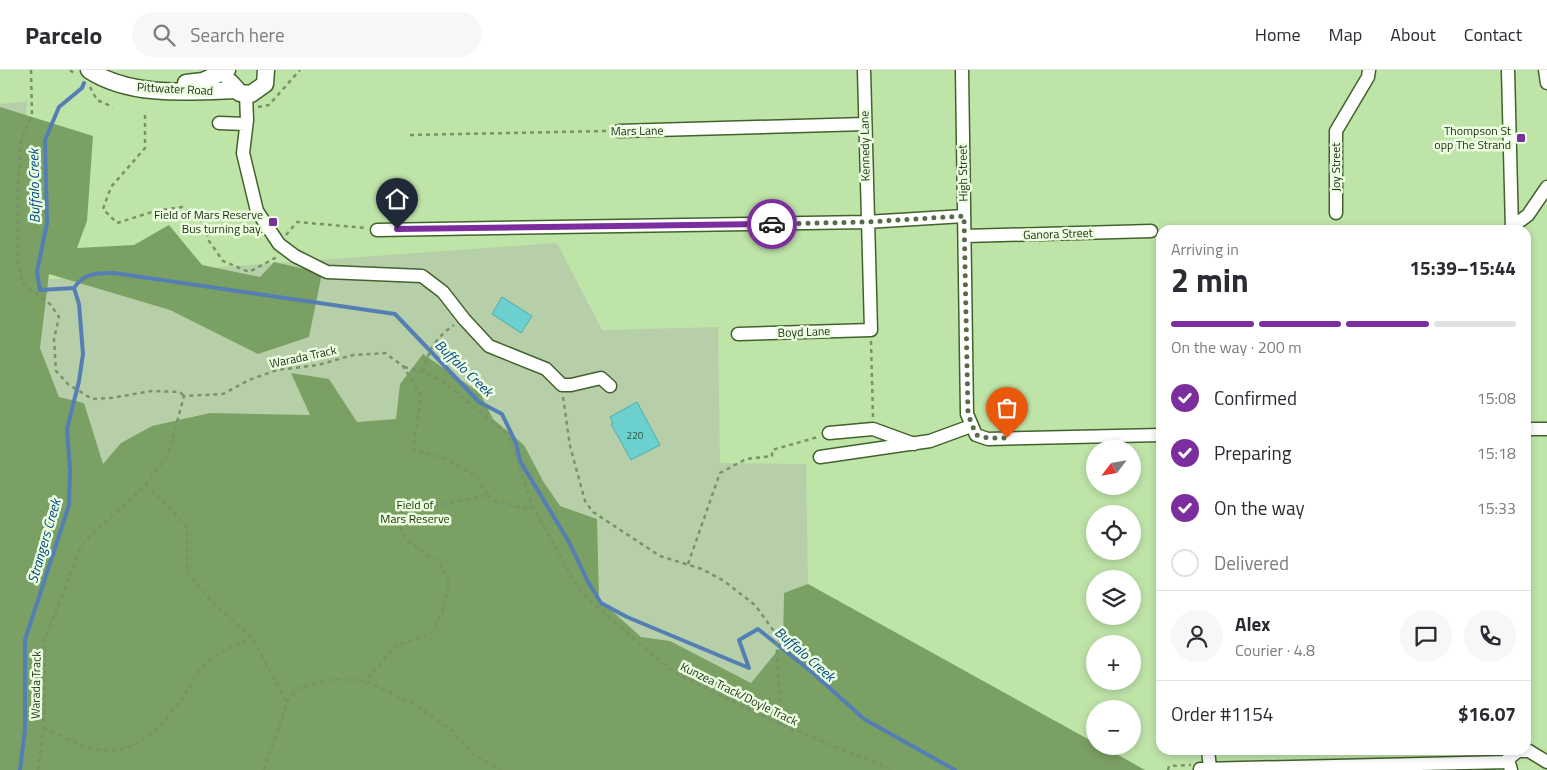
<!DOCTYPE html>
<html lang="en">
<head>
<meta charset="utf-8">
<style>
	body { margin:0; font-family:"Titillium Web",sans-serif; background:#f7f7f7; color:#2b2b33; height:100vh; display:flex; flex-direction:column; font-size:19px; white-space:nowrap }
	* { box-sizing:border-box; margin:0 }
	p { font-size:16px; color:#7c7c81 }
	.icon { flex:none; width:28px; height:28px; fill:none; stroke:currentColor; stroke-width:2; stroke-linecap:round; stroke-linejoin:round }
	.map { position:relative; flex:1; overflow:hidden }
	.sheet { position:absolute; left:1156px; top:155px; width:375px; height:530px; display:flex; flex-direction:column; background:#fff; border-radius:15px; box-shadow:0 2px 8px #0003 }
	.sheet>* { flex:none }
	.needle { width:32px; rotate:239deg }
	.buttons { position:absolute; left:1086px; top:370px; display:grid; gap:10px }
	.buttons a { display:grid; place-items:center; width:55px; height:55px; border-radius:50%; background:#fff; box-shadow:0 2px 8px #0003; font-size:25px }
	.pin { position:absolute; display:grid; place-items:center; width:42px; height:42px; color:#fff; margin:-51px -21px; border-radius:50% 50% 50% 0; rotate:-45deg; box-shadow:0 0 5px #0007 }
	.pin .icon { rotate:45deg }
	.courier { position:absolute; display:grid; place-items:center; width:50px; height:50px; margin:-25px; border:4px solid #7c2d9e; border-radius:50%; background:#fff; color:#222; box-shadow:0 1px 6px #0007 }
	.summary em { font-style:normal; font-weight:700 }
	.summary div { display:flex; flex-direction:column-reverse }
	.summary { display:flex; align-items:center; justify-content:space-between; height:85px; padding:0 15px }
	h1 { font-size:32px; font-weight:700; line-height:38px }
	.bar { display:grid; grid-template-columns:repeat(4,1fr); gap:8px 5px; align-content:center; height:60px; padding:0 15px }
	.bar i { height:6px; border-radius:4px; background:#e1e1e2 }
	.bar .selected { background:#7c2d9e }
	.bar p { grid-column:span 4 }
	.line { display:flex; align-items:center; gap:12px; padding:0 15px; border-top:1px solid #e1e1e2 }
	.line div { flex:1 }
	.round { display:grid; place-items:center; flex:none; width:52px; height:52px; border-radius:26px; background:#f7f7f7 }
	ol { padding:0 15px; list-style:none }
	li { display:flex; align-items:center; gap:15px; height:55px }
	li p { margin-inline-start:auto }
	li .icon { padding:5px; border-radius:50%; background:#7c2d9e; color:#fff; stroke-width:4 }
	li:last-child { color:#7c7c81 }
	li i { width:28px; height:28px; border:2px solid #e1e1e2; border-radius:50% }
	header { display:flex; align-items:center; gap:30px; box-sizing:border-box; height:70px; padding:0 25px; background:#fff; border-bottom:1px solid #e1e1e2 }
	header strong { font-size:24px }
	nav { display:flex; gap:28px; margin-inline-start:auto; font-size:18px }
	.search { width:350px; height:45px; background:#f7f7f7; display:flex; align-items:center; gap:12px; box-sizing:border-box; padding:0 18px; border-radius:28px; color:#7c7c81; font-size:19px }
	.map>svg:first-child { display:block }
	.green { fill:#b7cfa9 }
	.forest { fill:#7ba064 }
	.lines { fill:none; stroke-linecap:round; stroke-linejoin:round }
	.stream { stroke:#547fb4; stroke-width:4 }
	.building { fill:#6bd0ce; stroke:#4fadab }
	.minor-casing { stroke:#42622c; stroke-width:15 }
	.major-casing { stroke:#42622c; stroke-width:19 }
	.path { stroke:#789368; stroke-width:2.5; stroke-dasharray:4 4; stroke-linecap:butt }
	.minor { stroke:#fff; stroke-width:12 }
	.major { stroke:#fff; stroke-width:16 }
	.done { stroke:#566c48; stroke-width:5; stroke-dasharray:0 9 }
	.route { stroke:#7c2d9e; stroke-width:6 }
	.poi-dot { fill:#7c2d9e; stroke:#ebfee0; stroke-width:2 }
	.labels { text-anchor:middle; stroke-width:5; stroke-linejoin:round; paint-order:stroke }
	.number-label { font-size:10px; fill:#315543 }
	.street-label { font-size:12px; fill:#1e2c15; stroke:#ebfee0 }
	.poi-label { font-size:12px; fill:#1e2c15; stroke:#ebfee0; text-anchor:end }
	.park-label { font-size:12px; fill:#1a3205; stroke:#ebfee0 }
	.water-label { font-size:14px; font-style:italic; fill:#004485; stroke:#ebfee0 }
</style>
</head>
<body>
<header>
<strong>Parcelo</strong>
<div class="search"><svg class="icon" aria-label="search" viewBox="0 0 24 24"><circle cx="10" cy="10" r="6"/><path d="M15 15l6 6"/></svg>Search here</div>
<nav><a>Home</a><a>Map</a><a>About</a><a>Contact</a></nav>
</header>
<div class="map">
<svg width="1547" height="700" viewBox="0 0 1547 700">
	<rect width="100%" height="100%" fill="#bfe4a8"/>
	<path class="green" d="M27,31l-3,38v142l533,-38 45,87 116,-3 2,136 86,1 2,120 287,159v3h7l43,24h-1145v-666z"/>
	<path class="forest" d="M0,37l93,29 -6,85 -10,27 57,-3 35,-20 33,40 58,12 14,-15 48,11 -13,64 -51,17 -88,-44 -121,-36 -9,74 19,49 25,6 19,61 18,-21 31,-17 58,-13 100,2 -19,-42 38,6 28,43 39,-3 4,-35 23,-30 57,39 13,26 31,26 19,36 17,25 37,13 2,80 42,38 29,4 81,42 32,-39 1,-51 24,-9 287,159v3h7l43,24h-1145z"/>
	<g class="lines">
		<path class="stream" d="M74,218c10,-15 22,-15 40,-15l281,41 84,88 23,12 14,29 4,18 49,81 19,40 13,21 26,14 122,51 -10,-28 19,-11 55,44 51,46 91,51
			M74,218l-34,2 -3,-18 10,-49 -2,-83 14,-33 23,-19 2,-5
			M20,700l5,-41v-89l44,-135 1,-35 -3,-41 12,-48 4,-27 -4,-50 -5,-16"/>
	</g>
	<path class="building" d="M502,227l30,19 -11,17 -29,-19z
		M637,332l23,43 -29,15 -20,-36 2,-1 -3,-6z"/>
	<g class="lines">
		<defs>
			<path id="minor" d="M962,0l5,344 9,21 12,4 173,-4
				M1508,0l4,160
				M1545,0l2,13
				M246,24l1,26 -4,33 14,58 22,33 16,12 32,16 95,4 21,16 21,27 25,27 57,23 16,16h9l30,-7 9,8
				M219,53l27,1
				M619,61l246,-7
				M1336,143v-82l32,-54 1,-7
				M1512,157l16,-12 19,-28
				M377,160l489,-8 98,-6
				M965,166l186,-5
				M738,264l133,-4 -7,-260
				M1528,359h19
				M829,363l44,-4 41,15
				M820,387l110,-16 41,-15
				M1208,680l2,18
				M1200,699l308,-7
				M1511,700l-3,-11 10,-8h11l18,11"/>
			<path id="major" d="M89,0c41,27 99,22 146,20
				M230,12l10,11 11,1 14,-10 1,-14
				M186,13l17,-2 24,-11"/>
		</defs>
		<use href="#minor" class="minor-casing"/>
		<use href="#major" class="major-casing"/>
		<path class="path" d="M31,0l1,44 -11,28 -3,43v76l4,22 28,21 9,13 -5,22 2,32 12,13 24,15 19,-1 41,-7 28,1 4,4
			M70,0l5,4
			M90,17l7,13 16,7
			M258,37l11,-2 31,-35
			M145,45v33l-34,39 -8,22 14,14 38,-12 27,-4 21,15 6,19 14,20 26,11 28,-15
			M410,65l197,-4
			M286,165l11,-13 69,6
			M871,271l2,77
			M404,297l19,5 20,10 65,53 25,72 48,86 92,79 108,53 113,45
			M423,302c5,-21 13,-35 31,-47
			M563,327l7,49 15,55 8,11 67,44 42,13 22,12 31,24 21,29 5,91
			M146,414l41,43v44l18,23 47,44 35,64
			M488,425l11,9 6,-2 18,7 10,-2
			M688,494l32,-91 26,-14 26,-3v-6l46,-13
			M44,658c17,7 38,20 57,22 37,5 63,-27 83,-54 6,-8 10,-18 16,-26 12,-16 35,-24 52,-32
			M38,700l6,-42 1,-89 36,-93 65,-62 22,-29 16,-59 39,-2 26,-14 28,-10 41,-5 35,-10 32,-2 18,13 18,30 -8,53 33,10 30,17 12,19 -59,12 -24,-2 -6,18 7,17 34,23 9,19 -7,32 -11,20 -35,11 -30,36
			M264,700l23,-68 11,-14 35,-9 33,2 48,23 36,25 22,24 28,17
			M1168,700l1,-4 22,-1"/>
		<use href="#minor" class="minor"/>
		<use href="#major" class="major"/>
	</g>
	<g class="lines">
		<path class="done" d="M772,154l94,-2 98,-6 4,198 8,21 12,3h19"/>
		<path class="route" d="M397,159l375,-5"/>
	</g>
	<g class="poi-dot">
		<rect x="1516" y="63" width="10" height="10" rx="2.5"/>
		<rect x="268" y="147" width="10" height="10" rx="2.5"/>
	</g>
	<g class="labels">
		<g class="number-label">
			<text x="635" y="369">220</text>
		</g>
		<g class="street-label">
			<text transform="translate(175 19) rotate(3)" y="4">Pittwater Road</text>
			<text transform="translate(637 61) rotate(-1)" y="4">Mars Lane</text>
			<text transform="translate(865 76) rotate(-91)" y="4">Kennedy Lane</text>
			<text transform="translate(1336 97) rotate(-90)" y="4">Joy Street</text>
			<text transform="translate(963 103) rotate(-91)" y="4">High Street</text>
			<text transform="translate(1058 164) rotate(-2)" y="4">Ganora Street</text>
			<text transform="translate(804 262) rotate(-2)" y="4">Boyd Lane</text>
			<text transform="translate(303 287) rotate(-12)" y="4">Warada Track</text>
			<text transform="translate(36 615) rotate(-89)" y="4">Warada Track</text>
			<text transform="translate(739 624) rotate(26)" y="4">Kunzea Track/Doyle Track</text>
		</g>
		<g class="poi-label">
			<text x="1511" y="65">Thompson St<tspan x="1511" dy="14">opp The Strand</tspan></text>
			<text x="263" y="149">Field of Mars Reserve<tspan x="263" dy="14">Bus turning bay.</tspan></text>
		</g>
		<g class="park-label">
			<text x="415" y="439">Field of<tspan x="415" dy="14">Mars Reserve</tspan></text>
		</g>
		<g class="water-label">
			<text transform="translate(34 116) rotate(-91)" y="5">Buffalo Creek</text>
			<text transform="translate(464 298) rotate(44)" y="5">Buffalo Creek</text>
			<text transform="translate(44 471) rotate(-74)" y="5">Strangers Creek</text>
			<text transform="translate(805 584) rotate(41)" y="5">Buffalo Creek</text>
		</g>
	</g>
</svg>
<div class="buttons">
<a><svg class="needle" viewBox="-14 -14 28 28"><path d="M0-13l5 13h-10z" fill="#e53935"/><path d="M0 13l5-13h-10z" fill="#7c7c81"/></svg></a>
<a><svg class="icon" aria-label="locate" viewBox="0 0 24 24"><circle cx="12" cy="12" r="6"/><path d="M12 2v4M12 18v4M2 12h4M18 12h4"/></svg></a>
<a><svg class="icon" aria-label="layers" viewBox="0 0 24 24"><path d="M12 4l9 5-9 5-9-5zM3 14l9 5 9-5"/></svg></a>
<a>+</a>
<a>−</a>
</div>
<div class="pin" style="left:1007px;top:368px;background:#ea580c"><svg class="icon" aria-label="bag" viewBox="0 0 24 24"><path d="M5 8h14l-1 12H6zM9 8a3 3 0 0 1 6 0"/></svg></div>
<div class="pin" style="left:397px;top:159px;background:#1f2937"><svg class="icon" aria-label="home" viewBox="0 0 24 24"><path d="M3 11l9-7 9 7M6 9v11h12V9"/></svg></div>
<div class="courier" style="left:772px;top:154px"><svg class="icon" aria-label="car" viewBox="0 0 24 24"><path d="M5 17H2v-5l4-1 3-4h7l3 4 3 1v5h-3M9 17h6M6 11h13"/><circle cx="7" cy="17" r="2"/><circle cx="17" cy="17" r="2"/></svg></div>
<section class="sheet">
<div class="summary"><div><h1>2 min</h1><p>Arriving in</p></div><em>15:39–15:44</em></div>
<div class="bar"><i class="selected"></i><i class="selected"></i><i class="selected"></i><i></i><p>On the way · 200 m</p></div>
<ol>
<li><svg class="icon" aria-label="check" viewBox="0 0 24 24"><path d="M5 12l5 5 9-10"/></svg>Confirmed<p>15:08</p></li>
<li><svg class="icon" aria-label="check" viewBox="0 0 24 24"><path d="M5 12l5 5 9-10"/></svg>Preparing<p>15:18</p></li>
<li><svg class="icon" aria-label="check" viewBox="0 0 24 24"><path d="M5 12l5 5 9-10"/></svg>On the way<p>15:33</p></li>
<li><i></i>Delivered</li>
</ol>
<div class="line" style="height:90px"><a class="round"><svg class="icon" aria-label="person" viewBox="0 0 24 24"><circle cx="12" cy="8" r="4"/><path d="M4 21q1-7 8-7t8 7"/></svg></a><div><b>Alex</b><p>Courier · 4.8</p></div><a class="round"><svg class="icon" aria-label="chat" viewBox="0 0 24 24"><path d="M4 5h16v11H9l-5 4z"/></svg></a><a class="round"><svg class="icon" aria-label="phone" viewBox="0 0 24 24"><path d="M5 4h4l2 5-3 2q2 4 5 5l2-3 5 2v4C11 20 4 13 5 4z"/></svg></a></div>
<div class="line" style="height:65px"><div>Order #1154</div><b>$16.07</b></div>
</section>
</div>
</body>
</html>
